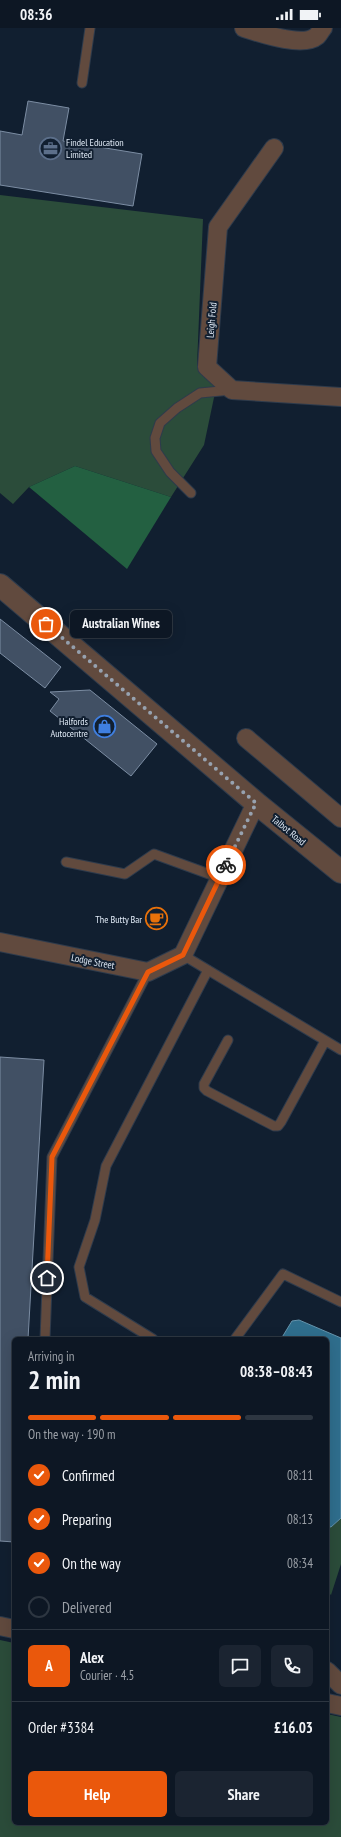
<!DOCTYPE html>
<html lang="en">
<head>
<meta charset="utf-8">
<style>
	body { margin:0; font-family:"PT Sans Narrow",sans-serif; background:#1b2431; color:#f1f3f6; height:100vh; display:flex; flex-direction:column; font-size:15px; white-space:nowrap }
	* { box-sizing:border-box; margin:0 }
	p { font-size:13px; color:#9a9fa6 }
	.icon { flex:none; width:22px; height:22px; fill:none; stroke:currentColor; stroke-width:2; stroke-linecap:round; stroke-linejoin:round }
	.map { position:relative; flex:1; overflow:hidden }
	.details { position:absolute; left:12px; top:1309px; width:317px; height:488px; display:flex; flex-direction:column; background:#0d1724; border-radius:6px; box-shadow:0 4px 16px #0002,0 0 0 1px #2d3641 }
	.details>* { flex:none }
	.pin { position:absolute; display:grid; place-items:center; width:34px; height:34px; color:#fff; margin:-17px; border:2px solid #fff; border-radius:50%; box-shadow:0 1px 4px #0007 }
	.courier { position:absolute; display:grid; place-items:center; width:40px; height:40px; margin:-20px; border:3px solid #ea580c; border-radius:50%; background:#fff; color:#222; box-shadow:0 1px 5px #0007 }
	.bubble { position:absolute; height:28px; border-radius:6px; background:#0d1724; box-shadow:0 4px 16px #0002,0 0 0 1px #2d3641; font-size:13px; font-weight:800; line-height:28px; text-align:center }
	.headline em { font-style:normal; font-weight:800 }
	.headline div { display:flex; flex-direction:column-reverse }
	.headline { display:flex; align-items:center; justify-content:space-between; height:68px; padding:0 16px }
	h1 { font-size:26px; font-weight:800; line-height:30px }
	.bar { display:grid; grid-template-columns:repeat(4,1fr); gap:6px 4px; align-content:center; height:48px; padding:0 16px }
	.bar i { height:5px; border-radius:3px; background:#2d3641 }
	.bar .current { background:#ea580c }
	.bar p { grid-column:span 4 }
	.line { display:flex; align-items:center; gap:10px; padding:0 16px; border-top:1px solid #2d3641 }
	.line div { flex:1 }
	.round { display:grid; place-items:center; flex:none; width:42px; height:42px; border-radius:6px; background:#1b2431 }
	ol { padding:0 16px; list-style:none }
	li { display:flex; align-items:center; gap:12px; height:44px }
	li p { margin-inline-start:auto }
	li .icon { padding:4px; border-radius:50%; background:#ea580c; color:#fff; stroke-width:4 }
	li:last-child { color:#9a9fa6 }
	li i { width:22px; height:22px; border:2px solid #2d3641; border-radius:50% }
	.action { display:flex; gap:8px; margin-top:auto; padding:8px 16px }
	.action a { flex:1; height:46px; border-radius:6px; background:#ea580c; color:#fff; font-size:16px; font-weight:800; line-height:46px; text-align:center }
	.action a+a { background:#1b2431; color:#f1f3f6 }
	.status { display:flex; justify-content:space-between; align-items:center; height:28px; padding:0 20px; background:#0d1724; direction:ltr }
	.status svg { height:11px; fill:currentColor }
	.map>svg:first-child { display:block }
	.green { fill:#2b4c3a }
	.forest { fill:#236041 }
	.water { fill:#2f6e8d; stroke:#6493ac }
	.building { fill:#415064; stroke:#7c8da3 }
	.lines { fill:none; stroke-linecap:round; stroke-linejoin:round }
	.service-casing { stroke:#2e3b4c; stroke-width:11 }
	.minor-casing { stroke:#2e3b4c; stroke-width:20 }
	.tertiary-casing { stroke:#2e3b4c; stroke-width:24 }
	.service { stroke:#614a3e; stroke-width:9 }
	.minor { stroke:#614a3e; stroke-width:18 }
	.tertiary { stroke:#614a3e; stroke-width:22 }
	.done { stroke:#97a2b0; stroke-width:4; stroke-dasharray:0 7.2 }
	.route { stroke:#ea580c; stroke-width:5 }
	.labels { text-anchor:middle; stroke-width:4; stroke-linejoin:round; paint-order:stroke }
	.poi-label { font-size:10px; fill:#dfe9f5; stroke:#111f30; text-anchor:end }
	.street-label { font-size:10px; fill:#dfe9f5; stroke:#111f30 }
</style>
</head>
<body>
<div class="status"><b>08:36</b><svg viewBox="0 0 49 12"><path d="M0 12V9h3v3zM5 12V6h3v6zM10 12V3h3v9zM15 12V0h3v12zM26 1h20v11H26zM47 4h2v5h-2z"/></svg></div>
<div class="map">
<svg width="341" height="1809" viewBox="0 0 341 1809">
	<rect width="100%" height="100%" fill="#111f30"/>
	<path class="green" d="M0,167l203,24 -6,147 19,22 -12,57 -33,52 -96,-31 -46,21 -16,17 -13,-11z
		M341,1490v46l-10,31 -4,-4v-65l4,1z
		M0,1612l14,3v180h313v-109l14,3v120h-341z"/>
	<path class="forest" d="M75,438l96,31 -44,72 -98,-82z"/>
	<path class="water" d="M299,1292l42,18v180l-10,9 -4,-1v-187h-46l11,-18z"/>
	<path class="building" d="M28,73l41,7 -6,33 79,13 -9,52 -133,-21v-54l22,4z
		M0,591l61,48 -16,21 -45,-35z
		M90,662l67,54 -26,32 -81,-65 9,-12 -9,-7z
		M0,1029l44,3 -16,279h-14v203l-14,-1z"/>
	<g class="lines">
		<defs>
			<path id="service" d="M82,55l8,-55
				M191,465l-21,-21 -14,-21 -1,-13 5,-15 17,-15 23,-15 31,-3
				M66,834l59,12 29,-20 66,24
				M183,927l158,95
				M228,1012l-24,44v4l3,3 67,35h4l3,-4 44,-81
				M45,1311l7,-182 96,-185
				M153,1311l-68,-42 -6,-30 16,-47 11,-54 102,-196
				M235,1311l48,-65 58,28"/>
			<path id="minor" d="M244,0c16,5 59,20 73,8 2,-2 4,-6 6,-8
				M274,120l-56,79 -11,140 25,23 109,7
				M246,710l95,80
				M0,914l148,30 35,-17 73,-152
				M0,1598l14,3
				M327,1643l14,14
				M327,1675l14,3"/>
			<path id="tertiary" d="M0,557l256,218 85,69"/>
		</defs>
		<use href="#service" class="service-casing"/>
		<use href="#minor" class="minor-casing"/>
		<use href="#tertiary" class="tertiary-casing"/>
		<use href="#service" class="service"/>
		<use href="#minor" class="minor"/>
		<use href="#tertiary" class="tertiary"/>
	</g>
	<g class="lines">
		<path class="done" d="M46,596l210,179 -30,62"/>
		<path class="route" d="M47,1250l5,-121 96,-185 35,-17 43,-90"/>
	</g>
	<defs>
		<symbol id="office-ring" viewBox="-11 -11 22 22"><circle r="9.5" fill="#111f30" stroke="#5c6f8a" stroke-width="1.5"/><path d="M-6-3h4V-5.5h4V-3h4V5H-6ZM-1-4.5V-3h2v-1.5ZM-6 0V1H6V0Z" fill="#5c6f8a"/></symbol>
		<symbol id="shop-ring" viewBox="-11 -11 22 22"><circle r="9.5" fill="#111f30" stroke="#3f7fe0" stroke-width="1.5"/><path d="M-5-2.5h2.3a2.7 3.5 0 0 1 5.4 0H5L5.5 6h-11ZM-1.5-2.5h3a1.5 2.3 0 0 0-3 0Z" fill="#3f7fe0"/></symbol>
		<symbol id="cafe-ring" viewBox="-11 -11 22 22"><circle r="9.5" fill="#111f30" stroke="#e8710a" stroke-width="1.5"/><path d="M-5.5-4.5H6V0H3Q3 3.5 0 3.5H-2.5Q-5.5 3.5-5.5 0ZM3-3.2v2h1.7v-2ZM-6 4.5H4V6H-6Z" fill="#e8710a"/></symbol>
	</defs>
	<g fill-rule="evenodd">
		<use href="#office-ring" x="38" y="108" width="25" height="25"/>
		<use href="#shop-ring" x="92" y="686" width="25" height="25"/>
		<use href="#cafe-ring" x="144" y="878" width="25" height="25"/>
	</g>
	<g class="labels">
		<g class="poi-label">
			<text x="66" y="118" text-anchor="start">Findel Education<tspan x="66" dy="12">Limited</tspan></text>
			<text x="88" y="697">Halfords<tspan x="88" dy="12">Autocentre</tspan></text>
			<text x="142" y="895">The Butty Bar</text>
		</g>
		<g class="street-label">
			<text transform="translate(211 292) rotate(-85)" y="4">Leigh Fold</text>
			<text transform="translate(289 802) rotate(39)" y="4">Talbot Road</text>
			<text transform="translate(93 933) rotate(11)" y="4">Lodge Street</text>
		</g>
	</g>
</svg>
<div class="pin" style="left:46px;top:596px;background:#ea580c"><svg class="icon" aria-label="bag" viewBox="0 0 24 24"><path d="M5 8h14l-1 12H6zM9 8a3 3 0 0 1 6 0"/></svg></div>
<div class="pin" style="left:47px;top:1250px;background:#1f2937"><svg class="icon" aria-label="home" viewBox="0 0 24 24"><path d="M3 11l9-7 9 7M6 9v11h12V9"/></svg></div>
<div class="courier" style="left:226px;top:837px"><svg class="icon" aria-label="bike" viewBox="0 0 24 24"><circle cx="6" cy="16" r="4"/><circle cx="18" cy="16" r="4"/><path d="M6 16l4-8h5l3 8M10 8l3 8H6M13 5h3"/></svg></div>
<div class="bubble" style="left:70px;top:582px;width:102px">Australian Wines</div>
<section class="details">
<div class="headline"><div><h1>2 min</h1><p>Arriving in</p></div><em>08:38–08:43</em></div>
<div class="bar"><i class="current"></i><i class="current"></i><i class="current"></i><i></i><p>On the way · 190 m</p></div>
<ol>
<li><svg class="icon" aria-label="check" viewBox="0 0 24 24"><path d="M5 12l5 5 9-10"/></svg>Confirmed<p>08:11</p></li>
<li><svg class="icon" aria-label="check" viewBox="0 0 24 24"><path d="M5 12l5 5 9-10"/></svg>Preparing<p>08:13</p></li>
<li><svg class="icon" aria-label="check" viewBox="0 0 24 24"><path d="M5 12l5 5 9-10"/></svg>On the way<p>08:34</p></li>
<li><i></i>Delivered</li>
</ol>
<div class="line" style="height:72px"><b class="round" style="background:#ea580c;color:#fff">A</b><div><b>Alex</b><p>Courier · 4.5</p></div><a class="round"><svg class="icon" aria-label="chat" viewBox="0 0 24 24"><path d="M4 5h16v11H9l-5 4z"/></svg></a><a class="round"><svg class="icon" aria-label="phone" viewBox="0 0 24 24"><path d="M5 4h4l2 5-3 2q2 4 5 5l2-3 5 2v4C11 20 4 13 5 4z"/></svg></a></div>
<div class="line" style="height:52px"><div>Order #3384</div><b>£16.03</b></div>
<div class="action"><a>Help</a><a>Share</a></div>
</section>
</div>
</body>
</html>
